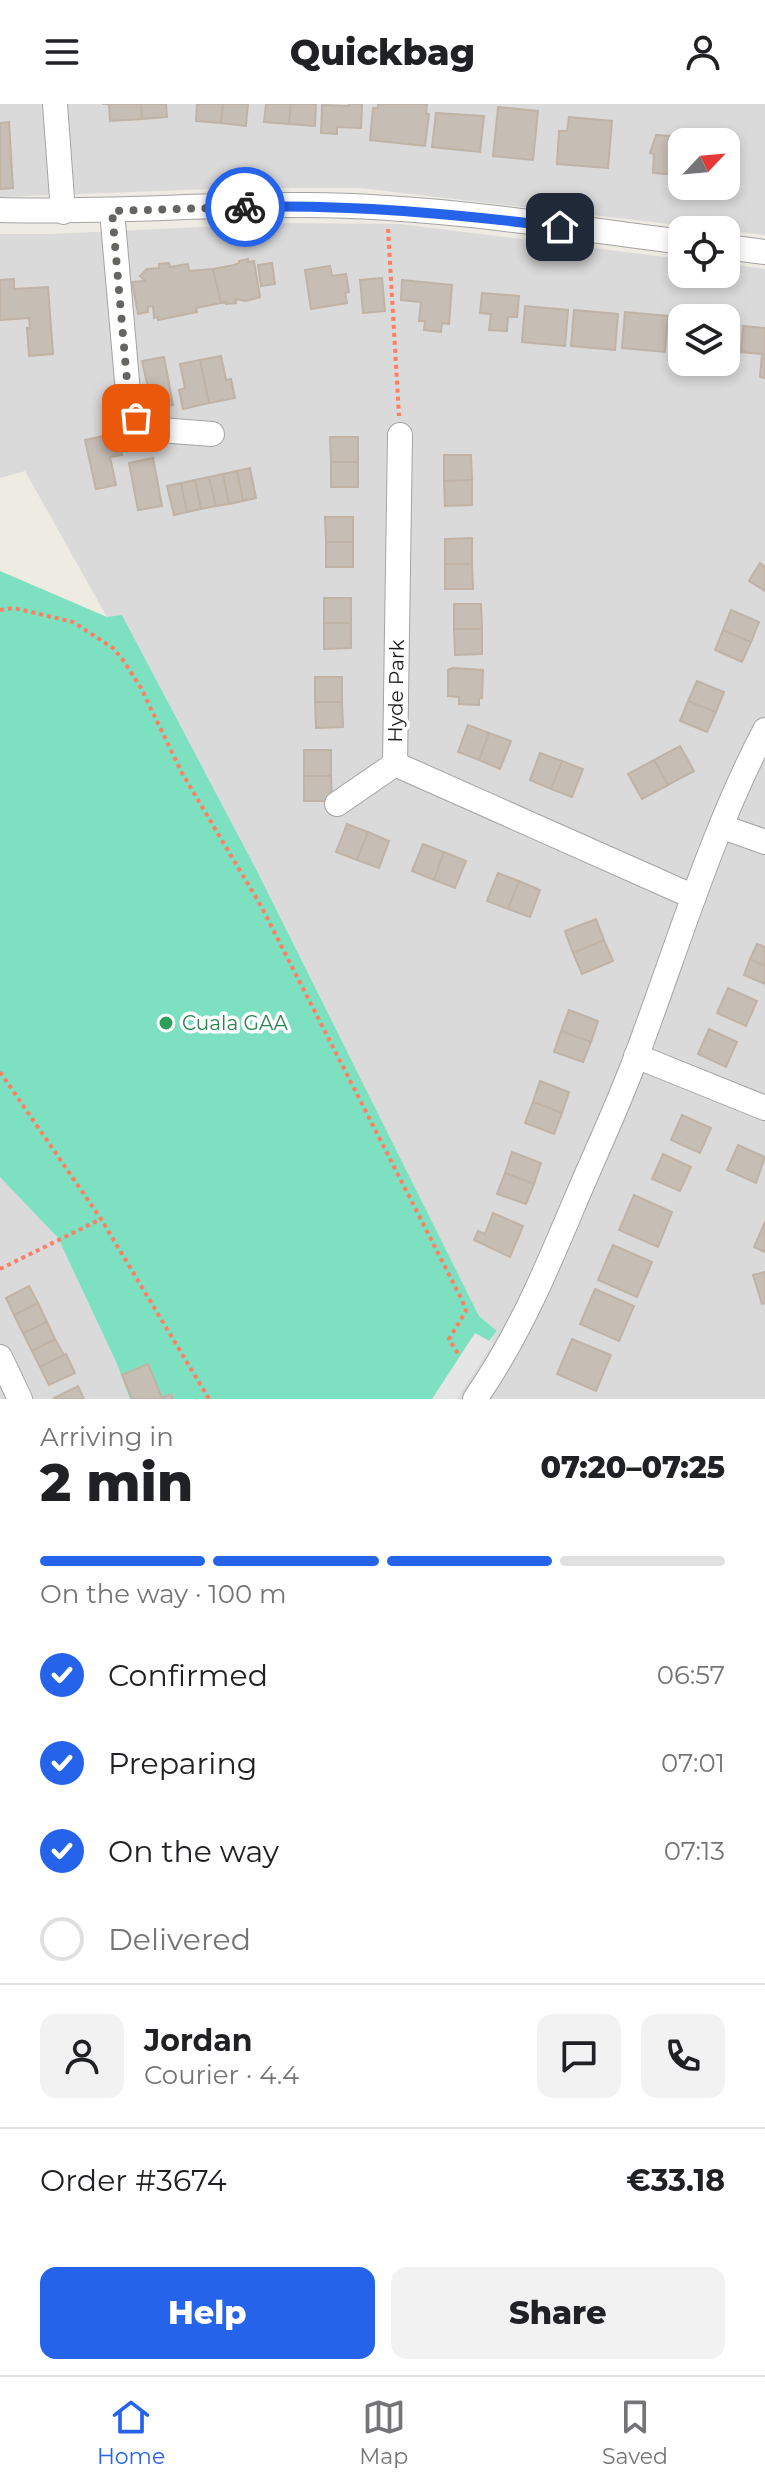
<!DOCTYPE html>
<html lang="en">
<head>
<meta charset="utf-8">
<style>
	body { margin:0; font-family:Montserrat,sans-serif; background:#f2f2f2; color:#202124; height:100vh; display:flex; flex-direction:column; font-size:30px; white-space:nowrap }
	* { box-sizing:border-box; margin:0 }
	p { font-size:26px; color:#757577 }
	.icon { flex:none; width:44px; height:44px; fill:none; stroke:currentColor; stroke-width:2; stroke-linecap:round; stroke-linejoin:round }
	.map { position:relative; height:1295px; overflow:hidden }
	.details { display:flex; flex-direction:column; background:#fff; flex:1 }
	.details>* { flex:none }
	.needle { width:52px; rotate:64deg }
	.buttons { position:absolute; left:668px; top:24px; display:grid; gap:16px }
	.buttons a { display:grid; place-items:center; width:72px; height:72px; border-radius:16px; background:#fff; box-shadow:0 4px 12px #0003; font-size:40px }
	.pin { position:absolute; display:grid; place-items:center; width:68px; height:68px; color:#fff; margin:-34px; border-radius:16px; box-shadow:0 4px 12px #0006 }
	.courier { position:absolute; display:grid; place-items:center; width:80px; height:80px; margin:-40px; border:6px solid #2563eb; border-radius:50%; background:#fff; color:#222; box-shadow:0 2px 10px #0007 }
	.headline em { font-style:normal; font-weight:800 }
	.headline div { display:flex; flex-direction:column-reverse }
	.headline { display:flex; align-items:center; justify-content:space-between; height:136px; padding:0 40px }
	h1 { font-size:52px; font-weight:800; line-height:60px }
	.bar { display:grid; grid-template-columns:repeat(4,1fr); gap:12px 8px; align-content:center; height:96px; padding:0 40px }
	.bar i { height:10px; border-radius:6px; background:#e0e0e0 }
	.bar .on { background:#2563eb }
	.bar p { grid-column:span 4 }
	.line { display:flex; align-items:center; gap:20px; padding:0 40px; border-top:2px solid #e0e0e0 }
	.line div { flex:1 }
	.round { display:grid; place-items:center; flex:none; width:84px; height:84px; border-radius:16px; background:#f2f2f2 }
	ol { padding:0 40px; list-style:none }
	li { display:flex; align-items:center; gap:24px; height:88px }
	li p { margin-inline-start:auto }
	li .icon { padding:8px; border-radius:50%; background:#2563eb; color:#fff; stroke-width:4 }
	li:last-child { color:#757577 }
	li i { width:44px; height:44px; border:4px solid #e0e0e0; border-radius:50% }
	.cta { display:flex; gap:16px; margin-top:auto; padding:16px 40px }
	.cta a { flex:1; height:92px; border-radius:16px; background:#2563eb; color:#fff; font-size:32px; font-weight:800; line-height:92px; text-align:center }
	.cta a+a { background:#f2f2f2; color:#202124 }
	header { display:flex; justify-content:space-between; align-items:center; height:104px; padding:0 40px; background:#fff; font-size:36px; font-weight:800 }
	.tabs { display:flex; justify-content:space-around; align-items:center; height:112px; border-top:2px solid #e0e0e0; background:#fff; font-size:22px; color:#757577 }
	.tabs a { display:grid; justify-items:center; gap:4px }
	.tabs .on { color:#2563eb }
	.map>svg:first-child { display:block }
	.residential { fill:#dbdada; fill-rule:evenodd }
	.pitch { fill:#7de0c1 }
	.parking { fill:#e5e5e5 }
	.building { fill:#c6beb5; stroke:#c0b2a4; stroke-width:2 }
	.lines { fill:none; stroke-linecap:round; stroke-linejoin:round }
	.minor-casing { stroke:#a4a4a4; stroke-width:26 }
	.path { stroke:#fe7e64; stroke-width:4; stroke-dasharray:4 4; stroke-linecap:butt }
	.minor { stroke:#fff; stroke-width:24 }
	.done { stroke:#666562; stroke-width:8; stroke-dasharray:0 14.4 }
	.route { stroke:#2563eb; stroke-width:10 }
	.leisure-dot { fill:#2e9e5b; stroke:#fff; stroke-width:3 }
	.labels { text-anchor:middle; stroke-width:7; stroke-linejoin:round; paint-order:stroke }
	.street-label { font-size:20px; fill:#1d1d1d; stroke:#fff }
	.leisure-label { font-size:20px; fill:#27864d; stroke:#fff; text-anchor:start }
</style>
</head>
<body>
<header><svg class="icon" aria-label="menu" viewBox="0 0 24 24"><path d="M4 6h16M4 12h16M4 18h16"/></svg>Quickbag<svg class="icon" aria-label="person" viewBox="0 0 24 24"><circle cx="12" cy="8" r="4"/><path d="M4 21q1-7 8-7t8 7"/></svg></header>
<div class="map">
<svg width="765" height="1295" viewBox="0 0 765 1295">
	<rect width="100%" height="100%" fill="#eeebe2"/>
	<path class="residential" d="M0,0h765v131l-405,-47h-123l-237,9zM682,38h44v44h-44z
		M289,119l111,1 282,35v15h44v-10l39,5v1130h-314l46,-68 -18,-15 -223,-447 -134,-254 -15,2 -82,-146 -25,7v-244h51zM682,214h44v44h-44z
		M0,1073l58,61 59,126 13,35h-130z"/>
	<path class="pitch" d="M0,467l107,46 15,-2 134,254 223,447 18,15 -54,68h-313l-13,-35 -59,-126 -58,-61z"/>
	<path class="parking" d="M475,1229l18,10 -36,56h-25z"/>
	<path class="building" d="M102,0h39l1,15 -32,2 -1,-17z
		M141,0h25l1,13 -25,2z
		M197,0h26l-2,19 -25,-2z
		M223,0h25l-2,22 -25,-3z
		M266,0h25l-2,20 -25,-2z
		M291,0h25l-1,22 -26,-2z
		M349,0h13l-1,24 -24,-1v7l-16,-1 1,-28 27,1z
		M378,0h49l-1,10h3l-4,32 -55,-6 3,-32h5z
		M498,3l40,4 -5,49 -40,-4z
		M436,9l48,3 -4,36 -48,-5z
		M569,13l43,4 -4,47 -51,-4 2,-33h8z
		M9,18l4,66 -13,1v-66z
		M656,31l15,1 -1,10 12,1 -2,28 -27,-2 1,-19 -4,-1z
		M248,155v3l6,-1 6,36 -14,4 -11,-2 1,4 -10,1v-2l-5,1 -8,-34 21,-4 5,-2v-2z
		M169,159l1,4 18,-3 1,7 24,-2 8,34 -25,5 1,4 -39,8v-3l-4,1 -1,-12 -5,1v5l-10,2 -6,-32 13,-1 -5,-5 7,-7 12,-1v-4z
		M272,159l3,21 -14,2 -3,-21z
		M330,162l2,10 14,-2 3,18 -4,1 2,10 -36,6 -6,-39z
		M382,174l3,33 -22,2 -3,-33z
		M14,175v10l34,-2 5,67 -24,2 -2,-28h3l-1,-10 -29,2v-40z
		M402,176l50,5 -3,39 -7,-1 -1,9 -17,-2 1,-9h-6l2,-19 -20,-2z
		M482,189l37,3 -2,21h-9l-1,14 -18,-1 2,-16 -11,-1z
		M525,202l43,4 -3,36 -43,-4z
		M574,206l44,4 -3,36 -44,-4z
		M625,208l43,4 -3,36 -43,-4z
		M743,222l22,2v50l-5,-1 2,-23 -21,-2z
		M221,252l5,24 5,-1 4,19 -26,5 -9,-43z
		M164,253l9,48 -33,6 -4,-20 12,-3 -6,-27z
		M200,256l9,43 -26,6 -4,-19 6,-2 -5,-24z
		M703,258h21l-1,13 -21,-1z
		M117,329l5,22 -12,2 6,28 -20,4 -11,-49z
		M330,333h28v25h-27z
		M444,351h27l1,25 -28,1z
		M153,354l9,48 -24,4 -9,-47z
		M331,358h27v25h-27z
		M250,364l6,30 -13,3 -6,-30z
		M237,367l6,30 -14,3 -6,-30z
		M223,370l6,30 -13,2 -7,-29z
		M209,373l7,29 -15,3 -6,-29z
		M195,376l6,29 -14,3 -6,-29z
		M472,376v25l-27,1 -1,-25z
		M181,379l6,29 -13,3 -7,-29z
		M325,413h28v25h-27z
		M472,434v26h-27v-25z
		M326,438h27v25h-27z
		M760,459l5,4v24l-16,-10z
		M445,460h27l1,25h-28z
		M324,494h27v25h-27z
		M454,500h27l1,25h-28z
		M731,506l28,12 -8,20 -28,-12z
		M324,519h27v25l-27,1z
		M454,525h28v25l-27,1z
		M723,526l28,12 -9,20 -27,-12z
		M453,564l30,2 -1,28h-3v7l-20,-1v-7l-11,-1v-26z
		M315,573h27v25h-27z
		M697,577l27,11 -8,20 -28,-11z
		M688,597l28,11 -9,20 -27,-11z
		M315,598h27l1,25 -27,1z
		M468,621l21,8 -10,27 -21,-8z
		M489,629l22,8 -11,28 -21,-9z
		M680,642l14,25 -26,14 -14,-25z
		M304,646h27v26h-27z
		M540,649l22,8 -11,28 -21,-9z
		M654,656l14,25 -26,14 -14,-25z
		M562,657l21,8 -11,28 -21,-8z
		M304,672h27l1,25h-28z
		M347,720l21,8 -11,28 -21,-8z
		M368,728l21,9 -10,27 -22,-8z
		M423,740l21,8 -10,28 -22,-9z
		M444,748l22,9 -11,27 -21,-8z
		M498,769l21,8 -11,28 -21,-8z
		M519,777l21,9 -10,27 -22,-8z
		M596,815l8,21 -31,13 -8,-22z
		M604,836l9,21 -31,13 -9,-21z
		M757,840l8,3v19l-15,-7z
		M750,855l15,7v18l-21,-9z
		M728,884l29,13 -11,25 -29,-13z
		M569,906l29,11 -7,21 -30,-11z
		M709,925l28,13 -11,25 -28,-13z
		M561,927l30,11 -8,20 -29,-10z
		M540,977l29,11 -7,21 -29,-11z
		M533,998l29,11 -8,21 -29,-11z
		M682,1011l29,13 -11,25 -29,-13z
		M738,1041l27,12 -9,26 -29,-13z
		M512,1048l29,11 -7,21 -29,-11z
		M663,1050l28,13 -11,24 -28,-12z
		M505,1069l29,11 -8,20 -29,-10z
		M634,1091l38,17 -14,35 -39,-17z
		M493,1109l30,13 -13,31 -36,-17 4,-9 7,3z
		M765,1118v30l-11,-5z
		M613,1141l39,17 -15,35 -39,-17z
		M765,1168v31l-3,1 -9,-29z
		M29,1182l9,17 -24,12 -8,-17z
		M595,1185l39,17 -15,35 -39,-17z
		M38,1199l9,19 -24,11 -9,-18z
		M47,1218l8,17 -23,12 -9,-18z
		M55,1235l9,16 -24,12 -8,-16z
		M572,1235l39,16 -15,36 -39,-17z
		M66,1250l9,19 -26,12 -9,-18z
		M148,1260l14,34 9,-4 2,5h-41l-10,-24z
		M78,1282l6,13h-29l-1,-1z"/>
	<g class="lines">
		<defs>
			<path id="minor" d="M55,0l8,108
				M0,106c103,3 206,-6 309,-5 125,1 249,21 373,37
				M112,107l16,181 8,26 24,12 52,4
				M726,143l39,5
				M400,331l-5,329 299,133
				M337,700l58,-40
				M723,723l42,15
				M636,952l129,52
				M0,1253l20,42
				M475,1295c43,-62 70,-126 99,-195 21,-50 45,-100 64,-152 40,-107 74,-221 127,-322"/>
		</defs>
		<use href="#minor" class="minor-casing"/>
		<path class="path" d="M388,125l11,187
			M0,506l14,-2 59,14 40,26 10,12 18,28 41,85 79,133 201,394 4,11 -17,28 10,16
			M0,968l101,147 108,180
			M0,1165l101,-50"/>
		<use href="#minor" class="minor"/>
	</g>
	<g class="lines">
		<path class="done" d="M136,314l-8,-26 -16,-181 133,-4"/>
		<path class="route" d="M245,103c106,-3 210,7 315,20"/>
	</g>
	<circle class="leisure-dot" cx="166" cy="919" r="8"/>
	<g class="labels">
		<g class="street-label">
			<text transform="translate(396 587) rotate(-89)" y="7">Hyde Park</text>
		</g>
		<g class="leisure-label">
			<text x="182" y="926">Cuala GAA</text>
		</g>
	</g>
</svg>
<div class="buttons">
<a><svg class="needle" viewBox="-14 -14 28 28"><path d="M0-13l5 13h-10z" fill="#e53935"/><path d="M0 13l5-13h-10z" fill="#757577"/></svg></a>
<a><svg class="icon" aria-label="locate" viewBox="0 0 24 24"><circle cx="12" cy="12" r="6"/><path d="M12 2v4M12 18v4M2 12h4M18 12h4"/></svg></a>
<a><svg class="icon" aria-label="layers" viewBox="0 0 24 24"><path d="M12 4l9 5-9 5-9-5zM3 14l9 5 9-5"/></svg></a>
</div>
<div class="pin" style="left:136px;top:314px;background:#ea580c"><svg class="icon" aria-label="bag" viewBox="0 0 24 24"><path d="M5 8h14l-1 12H6zM9 8a3 3 0 0 1 6 0"/></svg></div>
<div class="pin" style="left:560px;top:123px;background:#1f2937"><svg class="icon" aria-label="home" viewBox="0 0 24 24"><path d="M3 11l9-7 9 7M6 9v11h12V9"/></svg></div>
<div class="courier" style="left:245px;top:103px"><svg class="icon" aria-label="bike" viewBox="0 0 24 24"><circle cx="6" cy="16" r="4"/><circle cx="18" cy="16" r="4"/><path d="M6 16l4-8h5l3 8M10 8l3 8H6M13 5h3"/></svg></div>
</div>
<section class="details">
<div class="headline"><div><h1>2 min</h1><p>Arriving in</p></div><em>07:20–07:25</em></div>
<div class="bar"><i class="on"></i><i class="on"></i><i class="on"></i><i></i><p>On the way · 100 m</p></div>
<ol>
<li><svg class="icon" aria-label="check" viewBox="0 0 24 24"><path d="M5 12l5 5 9-10"/></svg>Confirmed<p>06:57</p></li>
<li><svg class="icon" aria-label="check" viewBox="0 0 24 24"><path d="M5 12l5 5 9-10"/></svg>Preparing<p>07:01</p></li>
<li><svg class="icon" aria-label="check" viewBox="0 0 24 24"><path d="M5 12l5 5 9-10"/></svg>On the way<p>07:13</p></li>
<li><i></i>Delivered</li>
</ol>
<div class="line" style="height:144px"><a class="round"><svg class="icon" aria-label="person" viewBox="0 0 24 24"><circle cx="12" cy="8" r="4"/><path d="M4 21q1-7 8-7t8 7"/></svg></a><div><b>Jordan</b><p>Courier · 4.4</p></div><a class="round"><svg class="icon" aria-label="chat" viewBox="0 0 24 24"><path d="M4 5h16v11H9l-5 4z"/></svg></a><a class="round"><svg class="icon" aria-label="phone" viewBox="0 0 24 24"><path d="M5 4h4l2 5-3 2q2 4 5 5l2-3 5 2v4C11 20 4 13 5 4z"/></svg></a></div>
<div class="line" style="height:104px"><div>Order #3674</div><b>€33.18</b></div>
<div class="cta"><a>Help</a><a>Share</a></div>
</section>
<nav class="tabs">
<a class="on"><svg class="icon" aria-label="home" viewBox="0 0 24 24"><path d="M3 11l9-7 9 7M6 9v11h12V9"/></svg>Home</a>
<a><svg class="icon" aria-label="map" viewBox="0 0 24 24"><path d="M3 6l6-2 6 2 6-2v14l-6 2-6-2-6 2zM9 4v14M15 6v14"/></svg>Map</a>
<a><svg class="icon" aria-label="saved" viewBox="0 0 24 24"><path d="M7 4h10v16l-5-4-5 4z"/></svg>Saved</a>
</nav>
</body>
</html>
